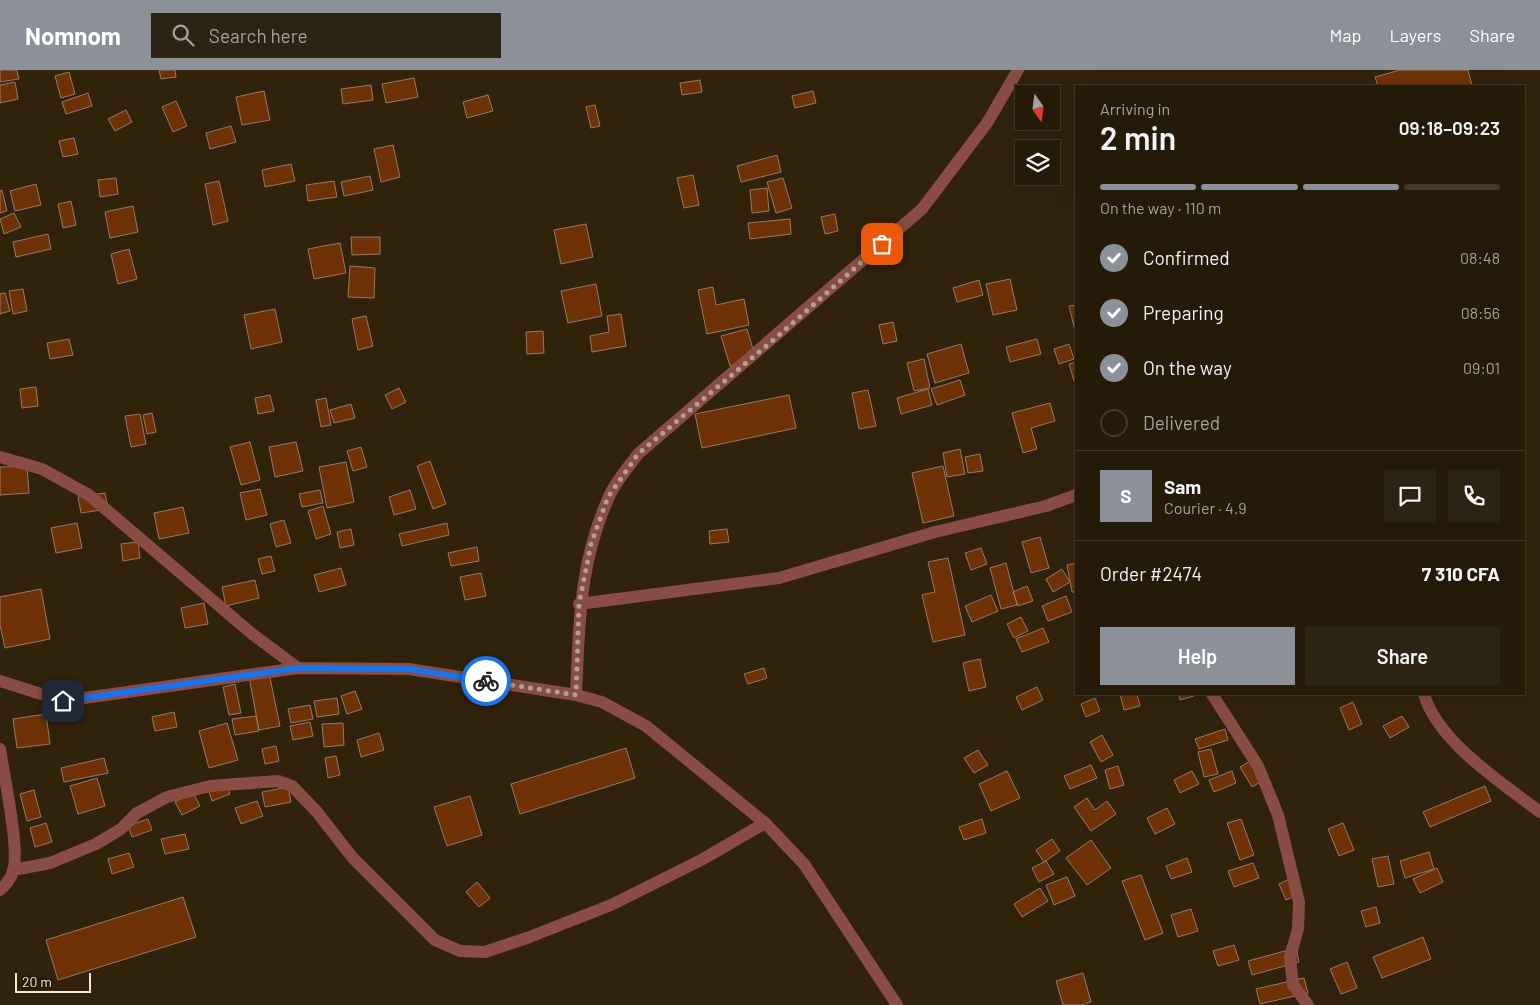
<!DOCTYPE html>
<html lang="en">
<head>
<meta charset="utf-8">
<style>
	body { margin:0; font-family:Barlow,sans-serif; background:#2d2312; color:#f1f3f6; height:100vh; display:flex; flex-direction:column; font-size:19px; white-space:nowrap }
	* { box-sizing:border-box; margin:0 }
	p { font-size:16px; color:#a3a19c }
	.icon { flex:none; width:28px; height:28px; fill:none; stroke:currentColor; stroke-width:2; stroke-linecap:round; stroke-linejoin:round }
	.map { position:relative; flex:1; overflow:hidden }
	.drawer { position:absolute; left:1075px; top:15px; width:450px; height:610px; display:flex; flex-direction:column; background:#251a08; border-radius:0px; box-shadow:0 5px 20px #0002,0 0 0 1px #423829 }
	.drawer>* { flex:none }
	.needle { width:32px; rotate:166deg }
	.buttons { position:absolute; left:1015px; top:15px; display:grid; gap:10px }
	.buttons a { display:grid; place-items:center; width:45px; height:45px; border-radius:0px; background:#251a08; box-shadow:0 5px 20px #0002,0 0 0 1px #423829; font-size:25px }
	.scale { position:absolute; left:15px; bottom:12px; width:76px; box-sizing:border-box; padding-left:5px; border:2px solid #f1e7d9; border-top:0; font-size:14px; line-height:18px; white-space:nowrap; color:#f1e7d9; -webkit-text-stroke:4px #271803; paint-order:stroke }
	.pin { position:absolute; display:grid; place-items:center; width:42px; height:42px; color:#fff; margin:-21px; border-radius:10px; box-shadow:0 2px 8px #0006 }
	.courier { position:absolute; display:grid; place-items:center; width:50px; height:50px; margin:-25px; border:4px solid #1a73e8; border-radius:50%; background:#fff; color:#222; box-shadow:0 1px 6px #0007 }
	.head em { font-style:normal; font-weight:600 }
	.head div { display:flex; flex-direction:column-reverse }
	.head { display:flex; align-items:center; justify-content:space-between; height:85px; padding:0 25px }
	h1 { font-size:32px; font-weight:600; line-height:38px }
	.bar { display:grid; grid-template-columns:repeat(4,1fr); gap:8px 5px; align-content:center; height:60px; padding:0 25px }
	.bar i { height:6px; border-radius:4px; background:#423829 }
	.bar .on { background:#8c9099 }
	.bar p { grid-column:span 4 }
	.line { display:flex; align-items:center; gap:12px; padding:0 25px; border-top:1px solid #423829 }
	.line div { flex:1 }
	.round { display:grid; place-items:center; flex:none; width:52px; height:52px; border-radius:0px; background:#2d2312 }
	ol { padding:0 25px; list-style:none }
	li { display:flex; align-items:center; gap:15px; height:55px }
	li p { margin-inline-start:auto }
	li .icon { padding:5px; border-radius:50%; background:#8c9099; color:#fff; stroke-width:4 }
	li:last-child { color:#a3a19c }
	li i { width:28px; height:28px; border:2px solid #423829; border-radius:50% }
	.action { display:flex; gap:10px; margin-top:auto; padding:10px 25px }
	.action a { flex:1; height:58px; border-radius:0px; background:#8c9099; color:#fff; font-size:20px; font-weight:600; line-height:58px; text-align:center }
	.action a+a { background:#2d2312; color:#f1f3f6 }
	header { display:flex; align-items:center; gap:30px; box-sizing:border-box; height:70px; padding:0 25px; background:#8c9099; color:#fff }
	header strong { font-size:24px }
	nav { display:flex; gap:28px; margin-inline-start:auto; font-size:18px }
	.search { width:350px; height:45px; background:#2d2312; display:flex; align-items:center; gap:12px; box-sizing:border-box; padding:0 18px; border-radius:0px; color:#a3a19c; font-size:19px }
	.map>svg:first-child { display:block }
	.building { fill:#6e3206; stroke:#967a6a }
	.lines { fill:none; stroke-linecap:round; stroke-linejoin:round }
	.street { stroke:#8a4d45; stroke-width:12 }
	.done { stroke:#aea291; stroke-width:5; stroke-dasharray:0 9 }
	.route { stroke:#1a73e8; stroke-width:6 }
</style>
</head>
<body>
<header>
<strong>Nomnom</strong>
<div class="search"><svg class="icon" aria-label="search" viewBox="0 0 24 24"><circle cx="10" cy="10" r="6"/><path d="M15 15l6 6"/></svg>Search here</div>
<nav><a>Map</a><a>Layers</a><a>Share</a></nav>
</header>
<div class="map">
<svg width="1540" height="935" viewBox="0 0 1540 935">
	<rect width="100%" height="100%" fill="#31220b"/>
	<path class="building" d="M0,0h17l2,9 -19,3z
		M159,0h16l1,7 -15,2z
		M1400,0h68l4,16h-94l-3,-9z
		M69,2l6,22 -14,4 -6,-22z
		M414,8l4,19 -32,6 -4,-19z
		M700,10l2,12 -20,3 -2,-12z
		M15,12l3,17 -18,4v-18z
		M371,15l2,15 -30,4 -2,-15z
		M264,21l6,29 -28,5 -6,-28z
		M813,21l3,12 -21,5 -3,-12z
		M88,23l4,13 -26,8 -4,-12z
		M488,25l5,16 -26,7 -4,-16z
		M176,31l11,25 -14,6 -11,-25z
		M595,35l5,21 -9,2 -5,-21z
		M126,40l6,12 -17,9 -7,-12z
		M231,56l5,16 -26,7 -4,-16z
		M74,68l4,16 -15,3 -4,-16z
		M393,75l7,32 -19,5 -7,-33z
		M777,85l4,17 -40,10 -4,-16z
		M291,94l4,17 -30,6 -3,-17z
		M693,105l6,30 -15,3 -7,-30z
		M370,106l3,14 -29,6 -3,-14z
		M116,108l2,16 -18,3 -2,-17z
		M783,108l9,30 -16,5 -9,-31z
		M219,111l9,40 -15,4 -8,-41z
		M334,111l3,16 -29,4 -2,-16z
		M36,114l5,21 -26,6 -5,-20z
		M767,118l2,23 -17,2 -2,-23z
		M2,120l5,21 -7,2v-22z
		M71,131l5,24 -13,3 -5,-24z
		M133,136l5,26 -28,6 -5,-26z
		M14,143l7,14 -17,7 -4,-15z
		M835,144l3,17 -13,3 -4,-17z
		M790,149l1,15 -41,5 -2,-16z
		M586,154l7,33 -32,7 -7,-34z
		M48,164l3,15 -35,8 -3,-15z
		M351,167h29v17l-28,1z
		M340,173l6,30 -32,6 -6,-30z
		M129,179l8,30 -19,5 -7,-30z
		M350,196l25,2 -1,30 -26,-1z
		M1010,209l7,31 -24,5 -7,-31z
		M979,210l4,15 -26,7 -4,-14z
		M596,214l6,32 -34,7 -7,-32z
		M713,217l3,18 28,-6 5,26 -42,9 -9,-44z
		M23,219l4,22 -14,3 -4,-23z
		M5,223l5,18 -10,3v-20z
		M1076,235v30l-7,-29z
		M275,239l7,33 -31,7 -7,-34z
		M621,244l5,32 -34,6 -2,-16 19,-4 -2,-16z
		M366,246l7,30 -15,4 -6,-31z
		M893,252l4,19 -14,3 -4,-19z
		M747,259l9,30 -26,7 -9,-30z
		M543,261l1,22 -17,1 -1,-22z
		M69,269l4,16 -23,4 -3,-16z
		M1037,269l4,15 -31,8 -4,-15z
		M961,274l8,29 -34,10 -8,-29z
		M1069,274l5,15 -15,5 -5,-15z
		M924,289l6,29 -16,3 -7,-28z
		M1076,292v19h-2l-5,-17z
		M960,310l5,15 -28,10 -6,-16z
		M36,317l2,19 -16,2 -2,-19z
		M399,318l7,14 -14,7 -7,-14z
		M928,319l4,16 -31,9 -4,-16z
		M868,320l8,36 -17,3 -7,-36z
		M270,325l4,16 -16,3 -3,-16z
		M789,325l7,33 -94,20 -7,-34z
		M326,328l5,27 -10,2 -5,-27z
		M1050,333l5,18 -24,7 6,21 -14,4 -11,-40z
		M351,334l4,14 -21,5 -4,-13z
		M152,343l4,19 -9,2 -4,-19z
		M140,344l6,30 -15,3 -6,-31z
		M250,372l10,38 -19,5 -11,-38z
		M296,372l7,29 -28,6 -6,-30z
		M361,377l6,20 -14,4 -6,-20z
		M960,379l5,25 -18,3 -4,-24z
		M980,384l3,17 -15,2 -3,-16z
		M430,391l16,43 -13,5 -16,-43z
		M346,392l8,40 -27,6 -8,-41z
		M27,396l2,27 -29,2v-28z
		M943,396l11,50 -31,7 -11,-50z
		M260,419l7,26 -21,5 -6,-27z
		M320,420l3,13 -21,4 -3,-13z
		M410,420l6,19 -22,6 -5,-18z
		M105,423l3,16 -27,4 -3,-16z
		M323,436l8,28 -15,5 -8,-28z
		M183,437l6,26 -30,6 -5,-26z
		M284,450l7,23 -15,4 -6,-23z
		M77,453l5,25 -26,5 -5,-25z
		M447,453l2,12 -47,11 -3,-12z
		M351,459l3,16 -14,3 -3,-16z
		M727,459l2,13 -19,2 -1,-13z
		M1040,467l9,31 -18,5 -9,-31z
		M138,472l2,16 -17,3 -2,-17z
		M477,477l2,14 -28,5 -3,-13z
		M981,478l6,16 -16,6 -6,-17z
		M271,486l4,15 -13,3 -4,-15z
		M948,488l17,77 -32,7 -11,-47 13,-3 -7,-30z
		M1006,493l11,42 -16,4 -11,-41z
		M1076,493v29h-4l-5,-27z
		M341,498l5,17 -27,7 -5,-17z
		M1062,499l8,13 -17,10 -7,-13z
		M481,503l5,23 -21,4 -5,-23z
		M255,510l4,18 -33,8 -4,-19z
		M1027,516l6,15 -15,5 -5,-14z
		M41,519l9,50 -45,9 -5,-23v-28z
		M991,525l7,16 -26,11 -7,-16z
		M1066,526l6,16 -24,9 -6,-15z
		M204,533l4,21 -23,4 -4,-20z
		M1021,547l7,14 -14,7 -7,-14z
		M1043,558l6,14 -27,10 -6,-13z
		M980,589l6,28 -17,4 -6,-28z
		M764,598l3,10 -19,6 -4,-10z
		M269,603l11,53 -21,4 -10,-53z
		M235,614l6,29 -12,2 -6,-28z
		M1037,617l6,13 -21,10 -6,-13z
		M355,621l7,18 -15,5 -6,-18z
		M1120,624h17l3,12 -16,4z
		M1179,624h14l1,2 -14,4z
		M337,628l2,16 -22,3 -3,-16z
		M1095,628l5,13 -14,6 -5,-13z
		M1353,632l9,22 -13,6 -9,-22z
		M310,635l3,14 -22,4 -3,-14z
		M174,642l3,15 -22,4 -3,-14z
		M46,644l4,30 -33,4 -4,-29z
		M256,646l3,15 -24,4 -3,-16z
		M1402,646l7,11 -19,11 -7,-12z
		M310,652l3,14 -20,4 -3,-14z
		M227,653l11,37 -29,8 -10,-37z
		M343,653l1,22 -20,2 -2,-23z
		M1225,659l3,11 -29,9 -4,-10z
		M379,663l5,17 -23,7 -4,-17z
		M1102,665l11,20 -12,7 -11,-20z
		M276,676l3,15 -14,3 -3,-15z
		M626,678l9,30 -115,36 -9,-30z
		M1211,679l7,25 -14,3 -6,-25z
		M978,680l10,15 -14,8 -10,-15z
		M336,686l4,19 -12,3 -3,-20z
		M104,688l4,15 -44,9 -3,-14z
		M1255,688l12,20 -15,9 -12,-20z
		M1091,695l6,13 -27,11 -6,-13z
		M1118,696l6,19 -14,4 -5,-19z
		M1007,701l13,27 -29,13 -12,-27z
		M1192,701l7,13 -19,9 -6,-13z
		M1232,701l4,12 -22,9 -5,-12z
		M97,708l8,28 -27,8 -8,-28z
		M225,712l5,12 -18,7 -4,-12z
		M1485,716l6,15 -61,26 -7,-15z
		M288,717l3,15 -26,5 -3,-15z
		M34,720l7,27 -14,4 -7,-27z
		M193,723l7,13 -18,9 -7,-13z
		M470,726l12,39 -35,11 -13,-39z
		M1087,728l8,12 12,-9 9,13 -25,17 -17,-24z
		M257,731l6,15 -22,8 -6,-16z
		M1167,738l8,16 -20,10 -8,-16z
		M148,749l4,11 -20,7 -4,-11z
		M982,749l4,14 -22,7 -5,-13z
		M1241,749l13,36 -14,5 -13,-37z
		M46,753l6,19 -17,5 -5,-19z
		M1343,753l11,27 -15,6 -11,-27z
		M185,764l4,15 -24,5 -4,-15z
		M1052,769l8,12 -16,11 -8,-12z
		M1091,770l20,28 -24,17 -21,-27z
		M1429,782l5,17 -29,9 -5,-17z
		M129,783l5,14 -22,7 -4,-15z
		M1388,786l6,28 -16,3 -6,-28z
		M1187,788l5,14 -21,7 -5,-13z
		M1046,791l8,13 -15,8 -7,-14z
		M1253,793l6,15 -25,9 -6,-16z
		M1437,798l6,14 -23,11 -7,-14z
		M1141,805l22,58 -18,7 -23,-59z
		M1067,807l8,19 -21,9 -8,-20z
		M1293,807l7,17 -14,6 -7,-16z
		M477,812l13,16 -11,9 -13,-15z
		M1040,818l8,13 -26,16 -8,-13z
		M183,827l13,40 -138,43 -12,-40z
		M1376,837l4,16 -14,4 -5,-16z
		M1191,839l7,22 -20,6 -7,-22z
		M1423,867l8,22 -49,19 -9,-21z
		M1234,875l5,15 -21,6 -5,-15z
		M1296,878l3,14 -47,13 -4,-14z
		M1347,892l10,26 -16,6 -11,-25z
		M1083,903l8,29 -10,3h-18l-7,-24z
		M1304,908l4,15 -48,11 -4,-15z"/>
	<g class="lines">
		<path class="street" d="M0,387l42,12 47,26 162,138 47,35
			M579,534l200,-26 156,-46 111,-26 30,-11
			M0,611l63,20 235,-33 111,1 167,26 26,7 44,24 119,97 39,41 93,141
			M1212,624l46,72 20,49 21,87 -1,27 -8,28 3,28 15,20
			M1424,624c13,47 78,89 116,118
			M576,625c3,-69 3,-131 32,-196 6,-16 20,-31 30,-45l284,-245 65,-86 31,-53
			M0,679c4,27 20,100 13,123 -3,8 -7,13 -13,18
			M13,800l37,-7 46,-19 25,-15 16,-16 30,-16 43,-11 68,-5 14,5 25,26 35,45 83,83 25,11 25,1 42,-14 84,-33 92,-46 62,-36"/>
	</g>
	<g class="lines">
		<path class="done" d="M486,611l90,14 3,-91 12,-60 17,-47 30,-43 140,-118 104,-92"/>
		<path class="route" d="M63,631l235,-33 111,1 77,12"/>
	</g>
</svg>
<div class="buttons">
<a><svg class="needle" viewBox="-14 -14 28 28"><path d="M0-13l5 13h-10z" fill="#e53935"/><path d="M0 13l5-13h-10z" fill="#a3a19c"/></svg></a>
<a><svg class="icon" aria-label="layers" viewBox="0 0 24 24"><path d="M12 4l9 5-9 5-9-5zM3 14l9 5 9-5"/></svg></a>
</div>
<div class="scale">20 m</div>
<div class="pin" style="left:882px;top:174px;background:#ea580c"><svg class="icon" aria-label="bag" viewBox="0 0 24 24"><path d="M5 8h14l-1 12H6zM9 8a3 3 0 0 1 6 0"/></svg></div>
<div class="pin" style="left:63px;top:631px;background:#1f2937"><svg class="icon" aria-label="home" viewBox="0 0 24 24"><path d="M3 11l9-7 9 7M6 9v11h12V9"/></svg></div>
<div class="courier" style="left:486px;top:611px"><svg class="icon" aria-label="bike" viewBox="0 0 24 24"><circle cx="6" cy="16" r="4"/><circle cx="18" cy="16" r="4"/><path d="M6 16l4-8h5l3 8M10 8l3 8H6M13 5h3"/></svg></div>
<section class="drawer">
<div class="head"><div><h1>2 min</h1><p>Arriving in</p></div><em>09:18–09:23</em></div>
<div class="bar"><i class="on"></i><i class="on"></i><i class="on"></i><i></i><p>On the way · 110 m</p></div>
<ol>
<li><svg class="icon" aria-label="check" viewBox="0 0 24 24"><path d="M5 12l5 5 9-10"/></svg>Confirmed<p>08:48</p></li>
<li><svg class="icon" aria-label="check" viewBox="0 0 24 24"><path d="M5 12l5 5 9-10"/></svg>Preparing<p>08:56</p></li>
<li><svg class="icon" aria-label="check" viewBox="0 0 24 24"><path d="M5 12l5 5 9-10"/></svg>On the way<p>09:01</p></li>
<li><i></i>Delivered</li>
</ol>
<div class="line" style="height:90px"><b class="round" style="background:#8c9099;color:#fff">S</b><div><b>Sam</b><p>Courier · 4.9</p></div><a class="round"><svg class="icon" aria-label="chat" viewBox="0 0 24 24"><path d="M4 5h16v11H9l-5 4z"/></svg></a><a class="round"><svg class="icon" aria-label="phone" viewBox="0 0 24 24"><path d="M5 4h4l2 5-3 2q2 4 5 5l2-3 5 2v4C11 20 4 13 5 4z"/></svg></a></div>
<div class="line" style="height:65px"><div>Order #2474</div><b>7 310 CFA</b></div>
<div class="action"><a>Help</a><a>Share</a></div>
</section>
</div>
</body>
</html>
